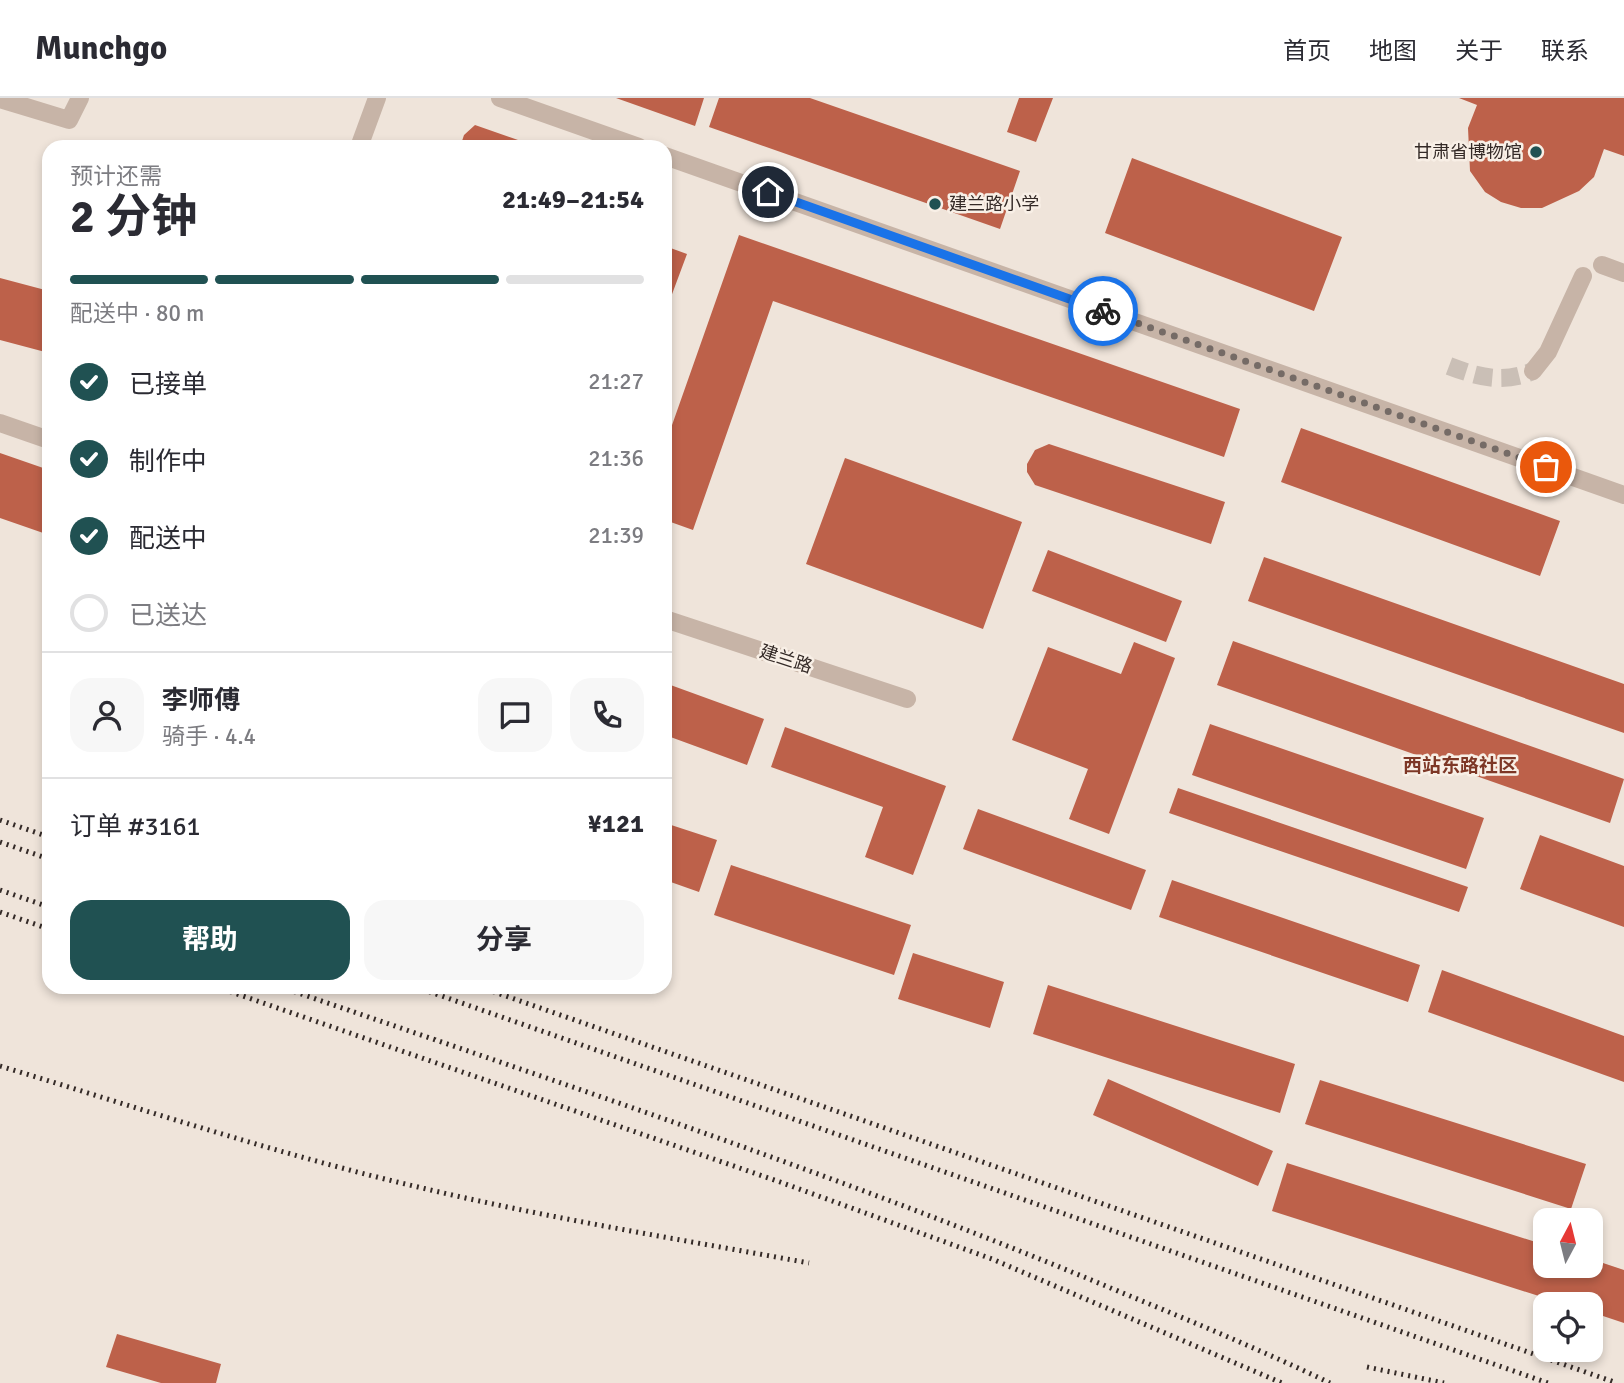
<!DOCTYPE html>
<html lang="zh">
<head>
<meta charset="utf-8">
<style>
	body { margin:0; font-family:Signika,"Noto Sans SC",sans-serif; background:#f7f7f7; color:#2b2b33; height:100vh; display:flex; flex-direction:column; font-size:26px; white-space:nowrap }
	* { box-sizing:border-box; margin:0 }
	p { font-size:23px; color:#7c7c81 }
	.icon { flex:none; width:38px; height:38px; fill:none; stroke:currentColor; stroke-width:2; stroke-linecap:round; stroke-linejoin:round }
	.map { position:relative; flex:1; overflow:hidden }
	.side { position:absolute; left:42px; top:42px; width:630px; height:854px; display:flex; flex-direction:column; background:#fff; border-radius:21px; box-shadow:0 4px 10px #0003 }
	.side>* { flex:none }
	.needle { width:46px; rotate:7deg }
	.controls { position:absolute; left:1533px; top:1110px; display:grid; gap:14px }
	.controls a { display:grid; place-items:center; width:70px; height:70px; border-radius:14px; background:#fff; box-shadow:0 4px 10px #0003; font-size:35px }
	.pin { position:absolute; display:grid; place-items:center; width:60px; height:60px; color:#fff; margin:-30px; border:4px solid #fff; border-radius:50%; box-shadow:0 2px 7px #0007 }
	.courier { position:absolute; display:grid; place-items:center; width:70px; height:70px; margin:-35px; border:5px solid #1a73e8; border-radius:50%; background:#fff; color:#222; box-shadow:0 2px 9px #0007 }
	.summary em { font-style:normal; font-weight:700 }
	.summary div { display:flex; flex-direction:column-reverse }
	.summary { display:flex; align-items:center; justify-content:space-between; height:119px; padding:0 28px }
	h1 { font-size:46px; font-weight:700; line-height:52px }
	.bar { display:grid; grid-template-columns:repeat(4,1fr); gap:10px 7px; align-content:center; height:84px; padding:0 28px }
	.bar i { height:9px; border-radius:5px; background:#e1e1e2 }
	.bar .on { background:#205152 }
	.bar p { grid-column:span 4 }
	.line { display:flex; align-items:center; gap:18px; padding:0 28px; border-top:2px solid #e1e1e2 }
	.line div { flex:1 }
	.round { display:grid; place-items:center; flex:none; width:74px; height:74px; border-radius:21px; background:#f7f7f7 }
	ol { padding:0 28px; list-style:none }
	li { display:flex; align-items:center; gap:21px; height:77px }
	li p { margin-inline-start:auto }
	li .icon { padding:7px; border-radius:50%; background:#205152; color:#fff; stroke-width:4 }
	li:last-child { color:#7c7c81 }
	li i { width:38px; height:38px; border:4px solid #e1e1e2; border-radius:50% }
	.cta { display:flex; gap:14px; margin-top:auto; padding:14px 28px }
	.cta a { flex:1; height:80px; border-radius:21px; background:#205152; color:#fff; font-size:28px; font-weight:700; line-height:80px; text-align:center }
	.cta a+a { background:#f7f7f7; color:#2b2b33 }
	header { display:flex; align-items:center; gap:42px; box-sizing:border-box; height:98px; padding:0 35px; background:#fff; border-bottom:2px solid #e1e1e2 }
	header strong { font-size:33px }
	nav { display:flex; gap:38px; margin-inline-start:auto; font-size:24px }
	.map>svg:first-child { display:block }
	.building { fill:#bd614a }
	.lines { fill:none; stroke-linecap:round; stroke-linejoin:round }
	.minor-tunnel { stroke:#cabfb6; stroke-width:18; stroke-dasharray:18 9; stroke-linecap:butt }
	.minor { stroke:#c7b4a7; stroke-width:18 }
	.rail { stroke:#342a27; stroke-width:5; stroke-dasharray:2 5; stroke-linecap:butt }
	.done { stroke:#756b66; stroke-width:7; stroke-dasharray:0 12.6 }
	.route { stroke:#1a73e8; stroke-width:9 }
	.poi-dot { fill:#205152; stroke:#f8efe6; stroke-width:2.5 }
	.labels { text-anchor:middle; stroke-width:5; stroke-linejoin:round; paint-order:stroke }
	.poi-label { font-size:18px; fill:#342a27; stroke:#f8efe6; text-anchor:end }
	.street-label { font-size:18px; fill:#342a27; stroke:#f8efe6 }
	.neighbourhood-label { font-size:19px; font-weight:bold; fill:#7d3726; stroke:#f8efe6 }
</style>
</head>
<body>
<header>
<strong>Munchgo</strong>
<nav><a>首页</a><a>地图</a><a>关于</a><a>联系</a></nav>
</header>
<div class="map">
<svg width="1624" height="1285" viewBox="0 0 1624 1285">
	<rect width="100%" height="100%" fill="#efe4da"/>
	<path class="building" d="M616,0h88l-9,28z
		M719,0h91l210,73 -20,58 -291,-102z
		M1019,0h34l-17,44 -29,-10z
		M1459,0h165v58l-20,-7 -10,28 -15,14 -37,17h-21l-20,-6 -16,-10 -15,-21 -2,-43 9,-23z
		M475,27l63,22h-78l4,-12z
		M1132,60l210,79 -28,74 -209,-78z
		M739,137l501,174 -16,48 -451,-156 -80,229 -28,-10v-75z
		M665,148l22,8 -22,59z
		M0,180l49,13v62l-49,-13z
		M1301,330l259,93 -20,55 -259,-94z
		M1049,346l176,58 -14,42 -176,-59 -8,-13v-8l8,-14z
		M0,355l49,17v65l-49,-17z
		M845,360l177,64 -39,107 -177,-65z
		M1048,452l134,51 -16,41 -134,-51z
		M1264,459l360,127v49l-376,-132z
		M1233,543l391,138 -14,44 -393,-138z
		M1134,544l41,16 -66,176 -40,-15 19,-50 -76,-29 36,-93 73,27z
		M665,585l99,36 -17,46 -82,-30z
		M1210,626l274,94 -18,51 -274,-94z
		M785,629l161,59 -33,89 -48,-18 18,-50 -112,-40z
		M1178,690l290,99 -9,25 -290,-99z
		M978,711l168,61 -15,40 -168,-61z
		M665,725l52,17 -18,52 -34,-12z
		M1540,737l84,31v61l-104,-38z
		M731,767l180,60 -17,50 -180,-60z
		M1172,782l248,85 -12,37 -249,-85z
		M913,855l91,29 -14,46 -92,-29z
		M1442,872l182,66v46l-196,-70z
		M1048,887l247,79 -15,49 -247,-79z
		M1108,981l165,72 -15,35 -165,-71z
		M1320,982l266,84 -15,45 -266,-85z
		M1287,1065l258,82v20h46v-6l33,11v53l-33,-11v-8h-27l-292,-93z
		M117,1236l104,30 -5,19h-55l-55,-16z"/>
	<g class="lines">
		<path class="minor-tunnel" d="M1449,268c29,11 54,18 84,5"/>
		<path class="minor" d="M500,0l139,49
			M0,1l69,21 11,-22
			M359,49l18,-49
			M665,58l959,339
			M1602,167l22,8
			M1533,273l15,-19 35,-76
			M0,325l49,17
			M665,521l242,80"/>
		<path class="rail" d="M0,722l49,17
			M0,744l49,17
			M0,792l49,17
			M0,814l49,17
			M217,889l563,195 212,77 290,124
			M281,889c279,96 559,188 832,302 73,30 146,60 217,94
			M416,889l1132,396
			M480,889l1137,396
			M0,968c139,42 277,88 418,121 129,31 260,52 391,76
			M1367,1269l77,16"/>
	</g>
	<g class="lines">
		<path class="done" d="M1103,213l443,156"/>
		<path class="route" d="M768,94l335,119"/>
	</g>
	<g class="poi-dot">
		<circle cx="1536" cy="54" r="7"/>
		<circle cx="935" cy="106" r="7"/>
	</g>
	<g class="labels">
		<g class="poi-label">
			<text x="1522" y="60">甘肃省博物馆</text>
			<text x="949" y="112" text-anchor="start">建兰路小学</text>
		</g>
		<g class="street-label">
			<text transform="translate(786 561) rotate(18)" y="6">建兰路</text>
		</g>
		<g class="neighbourhood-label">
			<text x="1460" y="674">西站东路社区</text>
		</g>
	</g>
</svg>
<div class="controls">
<a><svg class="needle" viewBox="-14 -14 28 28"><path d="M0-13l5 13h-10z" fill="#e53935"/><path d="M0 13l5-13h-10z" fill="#7c7c81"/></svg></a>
<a><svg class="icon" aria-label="locate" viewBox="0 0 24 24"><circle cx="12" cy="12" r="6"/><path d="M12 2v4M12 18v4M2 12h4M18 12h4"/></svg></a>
</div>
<div class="pin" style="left:1546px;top:369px;background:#ea580c"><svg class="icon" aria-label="bag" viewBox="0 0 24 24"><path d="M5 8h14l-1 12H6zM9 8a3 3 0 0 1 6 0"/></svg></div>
<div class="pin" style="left:768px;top:94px;background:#1f2937"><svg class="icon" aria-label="home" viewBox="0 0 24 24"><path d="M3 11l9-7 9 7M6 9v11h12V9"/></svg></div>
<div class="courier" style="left:1103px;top:213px"><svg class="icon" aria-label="bike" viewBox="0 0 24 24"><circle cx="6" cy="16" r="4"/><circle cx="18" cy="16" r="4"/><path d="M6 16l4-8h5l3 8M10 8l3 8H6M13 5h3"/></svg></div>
<section class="side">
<div class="summary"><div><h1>2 分钟</h1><p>预计还需</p></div><em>21:49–21:54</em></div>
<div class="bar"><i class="on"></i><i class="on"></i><i class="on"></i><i></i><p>配送中 · 80 m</p></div>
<ol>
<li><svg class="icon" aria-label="check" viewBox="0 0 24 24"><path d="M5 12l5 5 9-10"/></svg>已接单<p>21:27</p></li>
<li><svg class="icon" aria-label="check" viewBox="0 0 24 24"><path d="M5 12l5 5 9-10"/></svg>制作中<p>21:36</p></li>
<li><svg class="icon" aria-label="check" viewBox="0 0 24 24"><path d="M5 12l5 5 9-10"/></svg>配送中<p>21:39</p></li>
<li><i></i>已送达</li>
</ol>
<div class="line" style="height:126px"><a class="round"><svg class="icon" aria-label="person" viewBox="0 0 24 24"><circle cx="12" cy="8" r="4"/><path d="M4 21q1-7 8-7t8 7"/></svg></a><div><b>李师傅</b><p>骑手 · 4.4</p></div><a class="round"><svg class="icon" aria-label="chat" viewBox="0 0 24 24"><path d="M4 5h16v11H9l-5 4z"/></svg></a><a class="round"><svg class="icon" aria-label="phone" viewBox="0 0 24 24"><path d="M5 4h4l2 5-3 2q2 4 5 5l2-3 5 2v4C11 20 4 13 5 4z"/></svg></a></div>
<div class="line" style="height:91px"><div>订单 #3161</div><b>¥121</b></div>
<div class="cta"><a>帮助</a><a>分享</a></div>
</section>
</div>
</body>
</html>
